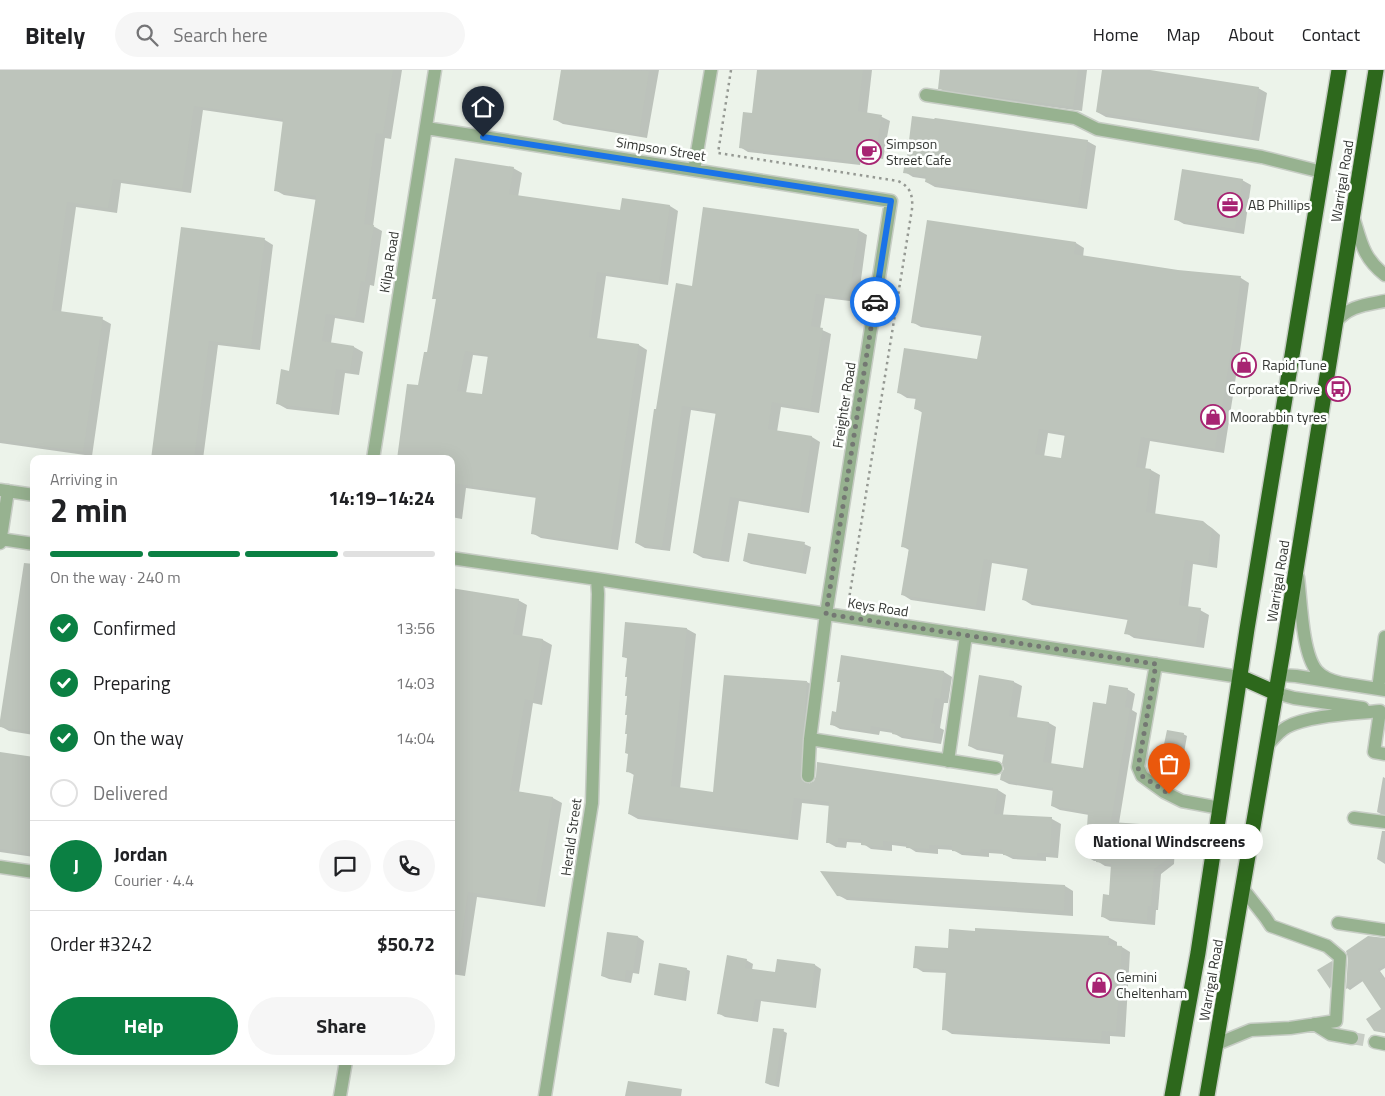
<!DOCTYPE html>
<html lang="en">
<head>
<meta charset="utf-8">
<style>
	body { margin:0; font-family:"Titillium Web",sans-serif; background:#f6f6f6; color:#202124; height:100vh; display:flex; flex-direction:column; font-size:19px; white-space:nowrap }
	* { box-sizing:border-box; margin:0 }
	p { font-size:16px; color:#757577 }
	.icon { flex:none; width:28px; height:28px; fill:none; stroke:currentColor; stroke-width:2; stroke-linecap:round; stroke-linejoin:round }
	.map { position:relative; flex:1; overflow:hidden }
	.details { position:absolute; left:30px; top:385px; width:425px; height:610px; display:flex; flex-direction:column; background:#fff; border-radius:10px; box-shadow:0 5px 20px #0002 }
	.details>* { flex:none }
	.pin { position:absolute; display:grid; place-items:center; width:42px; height:42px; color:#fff; margin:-51px -21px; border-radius:50% 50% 50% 0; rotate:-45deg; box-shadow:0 0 5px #0007 }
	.pin .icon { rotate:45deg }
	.courier { position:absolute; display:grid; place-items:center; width:50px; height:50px; margin:-25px; border:4px solid #1a73e8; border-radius:50%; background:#fff; color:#222; box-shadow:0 1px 6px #0007 }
	.bubble { position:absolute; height:35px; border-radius:18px; background:#fff; box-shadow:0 5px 20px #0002; font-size:16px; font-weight:700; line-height:35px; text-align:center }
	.head em { font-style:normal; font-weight:700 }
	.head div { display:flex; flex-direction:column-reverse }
	.head { display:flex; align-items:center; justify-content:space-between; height:85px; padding:0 20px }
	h1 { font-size:32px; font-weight:700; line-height:38px }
	.bar { display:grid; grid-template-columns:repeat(4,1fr); gap:8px 5px; align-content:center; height:60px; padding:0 20px }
	.bar i { height:6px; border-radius:4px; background:#e0e0e0 }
	.bar .selected { background:#0b8043 }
	.bar p { grid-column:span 4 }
	.line { display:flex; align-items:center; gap:12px; padding:0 20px; border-top:1px solid #e0e0e0 }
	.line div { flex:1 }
	.round { display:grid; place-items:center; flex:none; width:52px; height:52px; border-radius:26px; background:#f6f6f6 }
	ol { padding:0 20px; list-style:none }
	li { display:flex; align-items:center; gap:15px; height:55px }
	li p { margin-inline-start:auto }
	li .icon { padding:5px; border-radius:50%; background:#0b8043; color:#fff; stroke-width:4 }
	li:last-child { color:#757577 }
	li i { width:28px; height:28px; border:2px solid #e0e0e0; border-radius:50% }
	.cta { display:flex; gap:10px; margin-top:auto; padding:10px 20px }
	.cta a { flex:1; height:58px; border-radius:30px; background:#0b8043; color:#fff; font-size:20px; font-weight:700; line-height:58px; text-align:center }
	.cta a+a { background:#f6f6f6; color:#202124 }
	header { display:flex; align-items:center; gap:30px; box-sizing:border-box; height:70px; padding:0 25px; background:#fff; border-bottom:1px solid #e0e0e0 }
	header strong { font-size:24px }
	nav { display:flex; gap:28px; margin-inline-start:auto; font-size:18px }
	.search { width:350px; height:45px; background:#f6f6f6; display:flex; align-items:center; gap:12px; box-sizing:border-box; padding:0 18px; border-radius:28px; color:#757577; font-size:19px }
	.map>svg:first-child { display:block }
	.shadow { fill:#0003; fill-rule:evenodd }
	.building { fill:#bdc4bb; fill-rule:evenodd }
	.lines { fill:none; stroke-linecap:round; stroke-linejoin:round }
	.minor-tunnel { stroke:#c7cdc5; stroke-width:12; stroke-dasharray:12 6; stroke-linecap:butt }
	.minor-casing { stroke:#c7cdc5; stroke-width:15 }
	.highway-casing { stroke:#c7cdc5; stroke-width:18 }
	.path { stroke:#959993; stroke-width:2.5; stroke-dasharray:2.5 4; stroke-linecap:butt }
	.minor { stroke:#97b290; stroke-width:12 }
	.highway { stroke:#2d681c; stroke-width:15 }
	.done { stroke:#747873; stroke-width:5; stroke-dasharray:0 9 }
	.route { stroke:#1a73e8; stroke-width:6 }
	.labels { text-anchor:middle; stroke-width:5; stroke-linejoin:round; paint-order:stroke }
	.poi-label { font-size:14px; fill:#343633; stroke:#fdfffd; text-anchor:start }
	.street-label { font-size:14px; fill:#343633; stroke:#fdfffd }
</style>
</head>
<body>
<header>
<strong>Bitely</strong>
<div class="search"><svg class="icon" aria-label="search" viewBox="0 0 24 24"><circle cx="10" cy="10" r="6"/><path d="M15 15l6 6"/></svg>Search here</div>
<nav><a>Home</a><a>Map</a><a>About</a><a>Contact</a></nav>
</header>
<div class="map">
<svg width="1385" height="1026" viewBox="0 0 1385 1026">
	<rect width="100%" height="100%" fill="#ecf3ea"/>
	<path class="shadow" d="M0,0h402l-11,69 -6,-1 -12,88 9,5 -8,55 -4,-1 -6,38 -29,-5 -4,25 23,4 9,5 -4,23 -14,-2 -6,42 -52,-6 -9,-5 12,-32 27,-172 -33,-5 -9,-5 9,-68 -81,-12 -12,83 -70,-10 -4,30 -41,-6 -15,106 41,6 9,5 -19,132 -92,-13z
		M562,0h97l-12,68 -84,-14 -9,-5z
		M758,0h114l-5,44 15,3 8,4 -7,38 -21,-4 -2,10 -112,-13 -8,-5 13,-33z
		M942,0h145l-5,41 -134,-18 -9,-5z
		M1104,0h38l116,18 9,5 -8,48 -153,-24 -9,-5z
		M935,51l152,20 9,5 -9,63 -152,-22 -9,-5 1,-3 -14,-2 -8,-5z
		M513,98l9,5 -4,24 103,14 49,-5 8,5 -10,74 -62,-9 -9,63 42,6 8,5 -29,200 -77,-12 -9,-5 5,-35 -71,-10 -4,31 -11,-2v-58l-32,-72 9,-33 9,-54 -3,-2zM473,285l16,2 -6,38 -17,-2z
		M1242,110l9,5 -7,49 -60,-10 -9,-5z
		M182,159l83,11 8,5 -13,105 -42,-5 -15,114h-51z
		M858,160l9,5 -9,67 -33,-4 -5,31 11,5 -12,79 -38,-6 -4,25 35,5 8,5 -11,71 -70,-12 -10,61 -26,-4 -9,-5 23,-139 -26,-4 -21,141 -25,-3 -9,-5 21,-132 36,-124z
		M1076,173l8,5 -1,9 95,14 63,7 8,5 -8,61 -17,109 -74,-12 -5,29h6l9,5 -5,40 48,7 9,6 8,7 -3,33 -24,-4 -5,44 12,2 9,5 -5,33 -70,-10 -8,-5 2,-13 -96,-15 -8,-5 4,-31 -36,-6 -7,48 -74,-11 -8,-5 6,-45 -7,-4 21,-133 -7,-4 1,-10 -10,-1 -8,-5 79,-32 4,-25 -61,-9 -9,-5zM1048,363l18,3 -4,23 -18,-2z
		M804,474l7,3 -5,27 -55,-10 -7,-3z
		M34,496v169l-25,-4 -9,-5z
		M451,519l67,11 9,5 -5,32 21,3 9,5 -10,60 -9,-2 -14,89 34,6 9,5 -17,104 -68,-10 -12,79 -14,-2z
		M687,559l9,5 -16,155 34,4 93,-111 9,5 -8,94 2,4 188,5 8,5 -3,20 49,4 9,5 -3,34 -12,-1v4l-33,-2 -10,-5 -14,-1v4l-27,-2 -9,-5 -15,-1v5l-22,-2 -8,-5 -16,-2v6l-21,-2 -9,-6 -15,-1 -1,6 -10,-1 -9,-5 3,-36 -28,-3 -4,37 -160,-21 -9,-5 5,-39 -7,-4 2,-17 -1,-95 -5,-3z
		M944,602l8,5 -4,26h-4l-4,25 4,2 -3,14 -39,-6 -9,-5 -13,-2 -1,4 -39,-6 -9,-5 6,-11 4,-30 -3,-2z
		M980,607l34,5 8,4 -5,32 32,5 7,4 -5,38 33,5 23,-64 20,-17 8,5 -3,16 5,3 -18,110 49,4 8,4 -2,33 -13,10 -3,36h-2l-1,15 -45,-4 -7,-4 7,-21 2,-29 -7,-1 -8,-5h-3l-8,-5 3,-41 -29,-5 -8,-4 2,-15 -45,-7 -8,-4 4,-11v-14l-28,-5 -8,-4z
		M1183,664l4,2 -3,17 -16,-2 -4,-3z
		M0,683l34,5v99l-34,-5z
		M1383,707l2,1v38l-8,-4z
		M1382,761h3v33l-8,-5z
		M1065,816l8,5v25l-226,-16 -9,-5z
		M608,863l30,4 6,4 -5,33 -6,-1 -2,10 -22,-4 -7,-3z
		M1108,867l9,5v5h5l8,5 -5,85 -15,-1v8l-158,-10 -8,-5 3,-56 -24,-1 -8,-5 34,-18z
		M1385,869v29l-5,3 5,7v55l-10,-3 8,-20 -20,-29 -13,9 -3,-2 2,-31z
		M746,890l7,4 -1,6 24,3 39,-8 6,4 -5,39 -55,-7 -3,21 -33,-5 -7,-4z
		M1332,892l1,1 -2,25 -12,-17z
		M686,899l4,2 -4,30 -27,-5 -4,-2z
		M783,961l4,2 -8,54 -9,-2 -4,-2z"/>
	<path class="building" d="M0,0h393l-10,64 -7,-1 -12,91 10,1 -9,57 -4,-1 -6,37 -29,-4 -4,27 32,5 -4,25 -14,-2 -5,42 -55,-7 5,-35 8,2 27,-175 -42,-5 9,-72 -89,-13 -12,83 -69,-10 -5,29 -41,-6 -15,108 51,7 -20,135 -83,-12z
		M561,0l88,1 -10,63 -86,-14z
		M757,0h106l-5,41 24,4 -7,40 -22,-4 -1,10 -113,-13 4,-36 9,1z
		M940,0h138l-5,37 -135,-18z
		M1102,0h48l109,17 -8,50 -155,-25z
		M912,46l22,3 1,-1 153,22 -10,65 -153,-23 1,-6 -23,-3 3,-17 1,1z
		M455,88l59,9 -5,27 111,16 2,-12 48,7 -11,76 -62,-9 -8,65 50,7 -29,202 -79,-12 5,-39 -85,-12v-24h-54l10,-75 11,1 6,-33h3l9,-53h-4zM465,281l23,4 -6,39 -25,-3z
		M1182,99l61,10 -8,50 -61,-9z
		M703,137l156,22 -10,69 -33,-4 -5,32 12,2 -13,81 -38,-7 -4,27 44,7 -12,73 -70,-12 -10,61 -27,-5 23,-142 -34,-5 -20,141 -27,-4 19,-134h2l20,-126 16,3z
		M927,150l149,22 -2,12 104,16 63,6 -8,63 -18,110 -74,-12 -5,30 15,2 -5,43 57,9 9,8 -4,35 -23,-4 -6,45 22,3 -5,36 -72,-10 4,-16 -106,-18 6,-34 -44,-7 -8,48 -75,-12 8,-47 -8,-1 21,-136 -8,-2 2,-13 -19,-3 7,-45 73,11 5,-26 -71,-10zM1039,359l26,4 -4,25 -26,-4z
		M181,157l84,11 -14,108 -42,-5 -15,118h-43z
		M748,463l57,9 -5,29 -57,-10z
		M24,493l10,1v168l-34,-5v-7z
		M451,518l68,11 -6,35 30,5 -10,62 -8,-2 -15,91 43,7 -17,106 -68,-11 -10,69 -7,-1z
		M625,552l62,6 -16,158 42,6 11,-117 83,6 -7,95 3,6 5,2 6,-3 2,-5 1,-14 181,27 -4,25 58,3 -2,36h-13v4l-34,-2v-5l-22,-1 -1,4 -28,-2v-5l-23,-1v4l-23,-1 1,-5 -24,-2v6l-22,-2v-5l-23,-2v5h-12l3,-41 -35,-4 -5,37 -161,-21 6,-41 -8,-1 2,-18 -3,-1 2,-19h-2l2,-19h-2l2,-19h-2l2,-19h-2l2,-19 -5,-1z
		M841,585l103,16 -4,28 -5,-1 -4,25 4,1 -2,16 -41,-6 1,-4 -22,-4 -1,5 -40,-6 2,-14 4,1 4,-30h-3z
		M979,605l35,6 -5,35 40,6 -6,40 40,6 10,-66 13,2 3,-19 19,3 -3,19 5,1 -19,114 58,4 -3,34 -12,9 -3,37h-3l-1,15 -46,-4 2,-23 6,1 2,-31 -15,-2v-4l-11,-1 3,-45 -37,-6 2,-18 -53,-8 1,-6 3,-5 -2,-6 2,-11 -36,-6z
		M1167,660l17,3 -4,19 -17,-3z
		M0,682l34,5v97l-34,-5z
		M820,801l245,14 -1,26 -227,-15z
		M975,858l134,8 -1,9 14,1 -6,86 -14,-1 -1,9 -159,-10 4,-60 -33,-2 2,-22 33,2 1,-19 26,2z
		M607,862l31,4 -5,35 -7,-1 -1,10 -24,-4z
		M1368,866l17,2v26l-7,5 7,11v53l-11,-2 -8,-12 15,-10 -20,-30 -15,10 2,-31 -2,-7z
		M727,885l20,4 -2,9 30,4 2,-13 38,5 -5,42 -55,-7 -4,20 -34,-5z
		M1332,891l-2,28 -13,-19z
		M659,893l28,5 -5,31 -28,-4z
		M773,958l11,1 -9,56 -10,-2z
		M628,1011l54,8 -1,7h-56z"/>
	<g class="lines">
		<path class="minor-tunnel" d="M1352,968l23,4"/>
		<defs>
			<path id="minor" d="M926,25l149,23 22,11 165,28 60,15
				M426,58l465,73 -65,413 -16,125 -2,37
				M694,100l17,-100
				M1353,146c8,26 10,42 32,59
				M1335,253c13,-17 30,-18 50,-22
				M373,389l62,-389
				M0,420l34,5
				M0,469l34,5
				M0,473l8,-52
				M451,488l146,21 643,98
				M1298,507c3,23 4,77 19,94 6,7 15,10 24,12
				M1156,594l-18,103 4,9 22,16 18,9 38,7
				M1279,605l17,1 89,14
				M1378,619l7,-52
				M1276,623l18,5 69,10
				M1380,641l-6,41 11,2
				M810,669l186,29
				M1267,676c6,-7 12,-15 20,-19 22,-12 68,-13 93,-16
				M948,691l18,-126
				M1354,748l31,4
				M0,797l34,5
				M1338,853l47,7
				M1314,954l16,10 22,4
				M1375,972l10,2
				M1217,974l34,-14 39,-2 46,-7 4,-64 -13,-11 -56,-20 -6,-9 -22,-28
				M340,1026l6,-35
				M545,1026l47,-293 6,-209 -1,-15"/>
			<path id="highway" d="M1240,607l36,16
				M1172,1026l26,-143 49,-324 92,-559
				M1207,1026l76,-445 93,-581"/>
		</defs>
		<use href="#minor" class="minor-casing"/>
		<use href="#highway" class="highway-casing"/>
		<path class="path" d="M731,0l-13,83 180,28c13,6 15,15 14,28l-63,390"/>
		<use href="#minor" class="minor"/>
		<use href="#highway" class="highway"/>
	</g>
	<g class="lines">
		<path class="done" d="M875,232l-49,312 330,50 -18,104 4,8 27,18"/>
		<path class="route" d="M483,67l408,64 -16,101"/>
	</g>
	<defs>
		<symbol id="cafe-ring" viewBox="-11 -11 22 22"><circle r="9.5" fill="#fdfffd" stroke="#a72472" stroke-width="1.5"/><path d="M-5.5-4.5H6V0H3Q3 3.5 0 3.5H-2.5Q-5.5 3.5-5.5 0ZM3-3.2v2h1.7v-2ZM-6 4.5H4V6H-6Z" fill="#a72472"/></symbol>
		<symbol id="office-ring" viewBox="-11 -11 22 22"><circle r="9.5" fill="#fdfffd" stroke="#a72472" stroke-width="1.5"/><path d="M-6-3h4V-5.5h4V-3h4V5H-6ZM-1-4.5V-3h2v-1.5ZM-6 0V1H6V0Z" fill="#a72472"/></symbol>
		<symbol id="shop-ring" viewBox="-11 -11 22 22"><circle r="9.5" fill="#fdfffd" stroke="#a72472" stroke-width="1.5"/><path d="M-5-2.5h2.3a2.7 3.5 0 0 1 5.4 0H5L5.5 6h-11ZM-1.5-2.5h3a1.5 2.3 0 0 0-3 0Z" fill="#a72472"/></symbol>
		<symbol id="bus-ring" viewBox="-11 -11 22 22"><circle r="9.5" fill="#fdfffd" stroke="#a72472" stroke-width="1.5"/><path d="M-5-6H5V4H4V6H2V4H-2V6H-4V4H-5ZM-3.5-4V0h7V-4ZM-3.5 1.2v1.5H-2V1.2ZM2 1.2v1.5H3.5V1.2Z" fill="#a72472"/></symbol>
	</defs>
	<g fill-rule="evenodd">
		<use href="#cafe-ring" x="855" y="68" width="28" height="28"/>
		<use href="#office-ring" x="1216" y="121" width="28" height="28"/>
		<use href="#shop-ring" x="1230" y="281" width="28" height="28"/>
		<use href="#bus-ring" x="1324" y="305" width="28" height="28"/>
		<use href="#shop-ring" x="1199" y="333" width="28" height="28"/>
		<use href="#shop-ring" x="1085" y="901" width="28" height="28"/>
	</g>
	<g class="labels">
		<g class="poi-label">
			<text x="886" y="79">Simpson<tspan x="886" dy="16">Street Cafe</tspan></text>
			<text x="1248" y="140">AB Phillips</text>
			<text x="1262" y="300">Rapid Tune</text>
			<text x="1320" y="324" text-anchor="end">Corporate Drive</text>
			<text x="1230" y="352">Moorabbin tyres</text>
			<text x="1116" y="912">Gemini<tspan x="1116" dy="16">Cheltenham</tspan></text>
		</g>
		<g class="street-label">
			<text transform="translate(661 79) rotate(9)" y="5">Simpson Street</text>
			<text transform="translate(1342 111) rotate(-81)" y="5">Warrigal Road</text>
			<text transform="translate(389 192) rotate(-81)" y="5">Kilpa Road</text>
			<text transform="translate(844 335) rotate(-81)" y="5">Freighter Road</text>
			<text transform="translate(1278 511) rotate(-81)" y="5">Warrigal Road</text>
			<text transform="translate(878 537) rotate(9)" y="5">Keys Road</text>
			<text transform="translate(571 767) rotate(-82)" y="5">Herald Street</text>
			<text transform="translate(1211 910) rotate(-80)" y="5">Warrigal Road</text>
		</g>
	</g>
</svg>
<div class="pin" style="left:1169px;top:724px;background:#ea580c"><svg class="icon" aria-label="bag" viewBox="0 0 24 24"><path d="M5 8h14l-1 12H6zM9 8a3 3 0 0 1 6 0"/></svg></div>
<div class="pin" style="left:483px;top:67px;background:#1f2937"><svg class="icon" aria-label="home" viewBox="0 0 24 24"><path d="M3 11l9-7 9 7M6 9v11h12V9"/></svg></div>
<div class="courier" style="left:875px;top:232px"><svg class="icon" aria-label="car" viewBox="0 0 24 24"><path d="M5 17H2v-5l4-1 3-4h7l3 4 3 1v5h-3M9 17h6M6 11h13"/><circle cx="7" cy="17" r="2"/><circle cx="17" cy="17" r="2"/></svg></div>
<div class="bubble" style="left:1075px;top:754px;width:188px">National Windscreens</div>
<section class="details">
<div class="head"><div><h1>2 min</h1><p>Arriving in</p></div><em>14:19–14:24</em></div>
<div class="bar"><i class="selected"></i><i class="selected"></i><i class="selected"></i><i></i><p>On the way · 240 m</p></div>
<ol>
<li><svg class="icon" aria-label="check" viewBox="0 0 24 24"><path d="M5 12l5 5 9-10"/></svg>Confirmed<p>13:56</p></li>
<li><svg class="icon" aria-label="check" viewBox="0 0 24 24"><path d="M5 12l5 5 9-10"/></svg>Preparing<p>14:03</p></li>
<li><svg class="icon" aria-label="check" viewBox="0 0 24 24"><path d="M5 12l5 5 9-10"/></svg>On the way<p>14:04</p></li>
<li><i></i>Delivered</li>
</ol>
<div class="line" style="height:90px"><b class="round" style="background:#0b8043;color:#fff">J</b><div><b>Jordan</b><p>Courier · 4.4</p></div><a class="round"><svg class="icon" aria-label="chat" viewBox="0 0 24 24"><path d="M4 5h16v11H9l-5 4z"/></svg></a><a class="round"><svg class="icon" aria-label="phone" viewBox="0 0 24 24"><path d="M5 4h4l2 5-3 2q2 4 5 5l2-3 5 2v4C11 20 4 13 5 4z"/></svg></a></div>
<div class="line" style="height:65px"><div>Order #3242</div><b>$50.72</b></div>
<div class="cta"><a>Help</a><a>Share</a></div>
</section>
</div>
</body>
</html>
